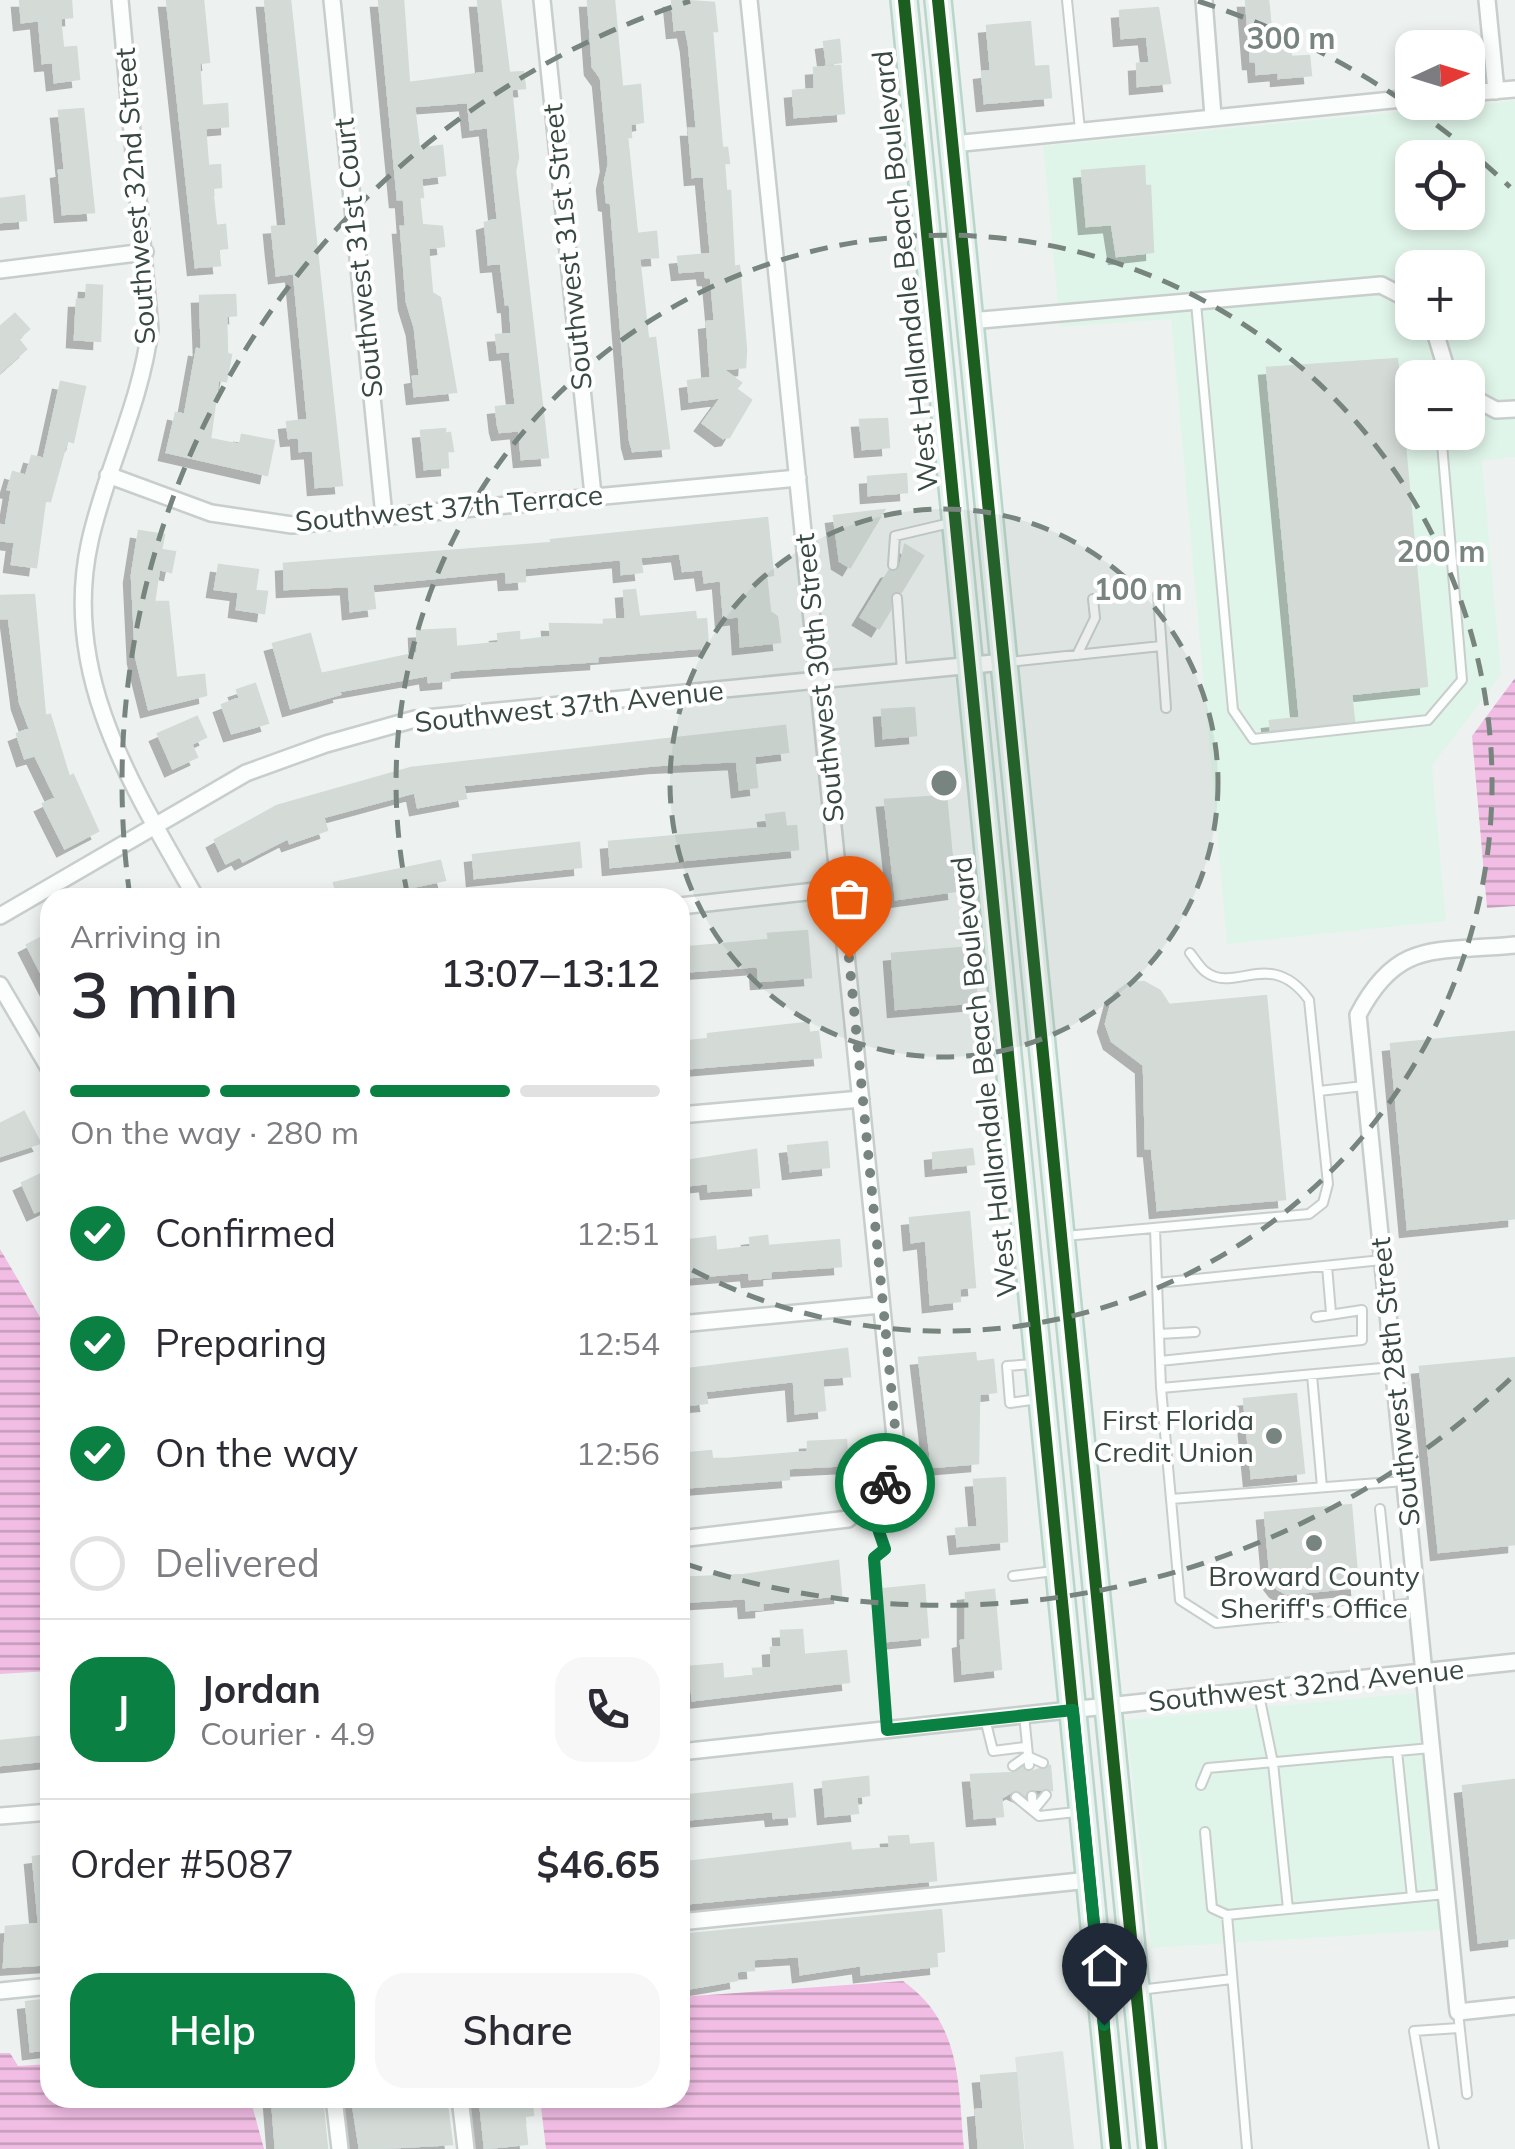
<!DOCTYPE html>
<html lang="en">
<head>
<meta charset="utf-8">
<style>
	body { margin:0; font-family:Mulish,sans-serif; background:#f7f7f7; color:#2b2b33; height:100vh; display:flex; flex-direction:column; font-size:38px; white-space:nowrap }
	* { box-sizing:border-box; margin:0 }
	p { font-size:32px; color:#7c7c81 }
	.icon { flex:none; width:55px; height:55px; fill:none; stroke:currentColor; stroke-width:2; stroke-linecap:round; stroke-linejoin:round }
	.map { position:relative; flex:1; overflow:hidden }
	.details { position:absolute; left:40px; top:888px; width:650px; height:1220px; display:flex; flex-direction:column; background:#fff; border-radius:30px; box-shadow:0 5px 15px #0003 }
	.details>* { flex:none }
	.needle { width:65px; rotate:86deg }
	.controls { position:absolute; left:1395px; top:30px; display:grid; gap:20px }
	.controls a { display:grid; place-items:center; width:90px; height:90px; border-radius:20px; background:#fff; box-shadow:0 5px 15px #0003; font-size:50px }
	.pin { position:absolute; display:grid; place-items:center; width:85px; height:85px; color:#fff; margin:-102px -42px; border-radius:50% 50% 50% 0; rotate:-45deg; box-shadow:0 0 10px #0007 }
	.pin .icon { rotate:45deg }
	.courier { position:absolute; display:grid; place-items:center; width:100px; height:100px; margin:-50px; border:8px solid #0b8043; border-radius:50%; background:#fff; color:#222; box-shadow:0 2px 12px #0007 }
	.overview em { font-style:normal; font-weight:600 }
	.overview div { display:flex; flex-direction:column-reverse }
	.overview { display:flex; align-items:center; justify-content:space-between; height:170px; padding:0 30px }
	h1 { font-size:65px; font-weight:600; line-height:75px }
	.bar { display:grid; grid-template-columns:repeat(4,1fr); gap:15px 10px; align-content:center; height:120px; padding:0 30px }
	.bar i { height:12px; border-radius:8px; background:#e1e1e2 }
	.bar .active { background:#0b8043 }
	.bar p { grid-column:span 4 }
	.line { display:flex; align-items:center; gap:25px; padding:0 30px; border-top:2px solid #e1e1e2 }
	.line div { flex:1 }
	.round { display:grid; place-items:center; flex:none; width:105px; height:105px; border-radius:30px; background:#f7f7f7 }
	ol { padding:0 30px; list-style:none }
	li { display:flex; align-items:center; gap:30px; height:110px }
	li p { margin-inline-start:auto }
	li .icon { padding:10px; border-radius:50%; background:#0b8043; color:#fff; stroke-width:4 }
	li:last-child { color:#7c7c81 }
	li i { width:55px; height:55px; border:5px solid #e1e1e2; border-radius:50% }
	.button { display:flex; gap:20px; margin-top:auto; padding:20px 30px }
	.button a { flex:1; height:115px; border-radius:30px; background:#0b8043; color:#fff; font-size:40px; font-weight:600; line-height:115px; text-align:center }
	.button a+a { background:#f7f7f7; color:#2b2b33 }
	.map>svg:first-child { display:block }
	.commercial { fill:#e0f5e9; fill-rule:evenodd }
	.parking { fill:#dee4e1 }
	.water { fill:url(#water-rules) }
	.building { fill:#d4dbd7; stroke:#d3dbd7; stroke-width:2.5; filter:url(#shadow) }
	.lines { fill:none; stroke-linecap:round; stroke-linejoin:round }
	.lane-casing { stroke:#c7cecb; stroke-width:12 }
	.street-casing { stroke:#c7cecb; stroke-width:20 }
	.primary-casing { stroke:#bad5c9; stroke-width:30 }
	.lane { stroke:#fcfdfd; stroke-width:8 }
	.street { stroke:#fcfdfd; stroke-width:15 }
	.primary { stroke:#e5f2ed; stroke-width:25 }
	.cycleway-casing { stroke:#fff; stroke-width:19 }
	.cycleway { stroke:#1b5e20; stroke-width:12 }
	.done { stroke:#77857e; stroke-width:10; stroke-dasharray:0 18 }
	.route { stroke:#0b8043; stroke-width:12 }
	.ring { fill:none; stroke:#77857e; stroke-width:5; stroke-dasharray:18 12 }
	.poi-dot { fill:#77857e; stroke:#fff; stroke-width:4 }
	.labels { text-anchor:middle; stroke-width:8; stroke-linejoin:round; paint-order:stroke }
	.street-label { font-size:28px; fill:#384a40; stroke:#fff }
	.poi-label { font-size:28px; fill:#384a40; stroke:#fff; text-anchor:end }
	.centre { fill:#77857e; stroke:#fff; stroke-width:5 }
	.ring-label { font-size:30px; text-anchor:middle; font-weight:bold; fill:#77857e; stroke:#fff; stroke-width:8; stroke-linejoin:round; paint-order:stroke }
</style>
</head>
<body>
<div class="map">
<svg width="1515" height="2149" viewBox="0 0 1515 2149">
	<defs>
		<pattern id="water-rules" width="6" height="5" patternUnits="userSpaceOnUse" patternTransform="scale(2.5)"><rect width="6" height="5" fill="#f1bde4"/><path d="M0 2.5h6" fill="none" stroke="#c49cba"/></pattern>
		<filter id="shadow"><feDropShadow dx="-8" dy="8" stdDeviation="0" flood-color="#0004"/></filter>
	</defs>
	<rect width="100%" height="100%" fill="#edf2f0"/>
	<path class="commercial" d="M1515,101v356l-33,4 19,214 -69,91 14,155 -219,23 -56,-625 -111,8 -17,-181zM1412,158h56v54h-56zM1412,268h56v54h-56zM1412,378h56v54h-56z
		M1415,1693l26,237 -290,18 -25,-228z"/>
	<path class="parking" d="M1063,2051l11,98h-49l-10,-92z"/>
	<path class="water" d="M1515,678v228l-28,2 -15,-172z
		M0,1249l50,85v337l-50,3z
		M903,1981c59,42 55,103 61,168h-418l-6,-51h140v-101z
		M0,2053h10l8,13 32,-2v34h200l14,51h-264z"/>
	<path class="building" d="M20,0h51l1,17 -12,1 3,30 13,-1 3,32 -24,3 -2,-20 -10,1 -4,-43 -17,2z
		M167,0h36l6,62 -10,1 3,43 25,-2 1,22 -23,2 3,38 12,-1 1,22 -9,1 4,38 9,-1 2,23 -9,1 2,16 -24,2z
		M265,0h25l52,485 -26,2 -3,-37 -13,1 -1,-14 -10,1 -2,-16 21,-2 -14,-147 -17,2 -3,-27 -2,-21 15,-1z
		M379,0h24l6,83 76,-10 -7,-73h22l9,73 14,-1 2,16 -14,1 7,69 -3,13 33,286 -26,2 -3,-29 -19,2 -2,-7 -2,-18 20,-2 -6,-54 -12,1 -2,-17 16,-1 -2,-30h-4l-5,-41 -12,1 -4,-41 13,-4 -10,-92 -17,2 -3,-27 -54,4 5,43 23,-3 3,29 -24,3 2,19h-4l3,28 20,2 2,19 -16,2 4,45 8,5 16,94 -41,4 -2,-19 7,-1 -5,-48 -8,-26 -6,-75h5l-2,-28h-6z
		M588,0h26l8,87 18,-2 3,37 -13,2 1,13h-4l10,97 19,-2 2,25 -19,1 9,81 7,-1 14,110 -36,3 -3,-11 -19,-237 -4,-1 -2,-20 4,-18 -8,-86 -8,-11z
		M672,0l42,3 3,28h-5l10,117h5l2,15h-5l2,28h4l4,76 5,-1 7,84 -1,17 -23,2 19,14 -5,6 15,11 -22,37 -6,1 -20,-15 19,-26 -32,4 -2,-20 23,-3 -4,-56 8,-1 -4,-44h-5l-1,-7 -25,2 -2,-15 33,-3 -7,-78 -11,1 -4,-48h8l-8,-85 -3,-15 -11,1z
		M1246,0h22l4,40 16,-2 3,19 18,-1 2,19 -32,3v-6l-22,2 -1,-13h-5z
		M1158,8l12,75 -32,3 -1,-22 13,-1 -3,-27 -25,2 -2,-27z
		M1030,22l4,45 14,-1 3,31 -66,6 -3,-31 9,-1 -4,-45z
		M839,40l2,22 -14,2 -3,-22z
		M840,66l4,47 -49,4 -2,-26 22,-2 -1,-21z
		M83,109l11,103 -31,2 -4,-43 6,-1 -6,-59z
		M1144,166l1,20h5l3,66 -36,4 -5,-32 -25,2 -5,-55z
		M24,196l2,24 -26,2v-23z
		M87,285l15,1 -2,55 -25,-2 2,-39h9z
		M235,295l1,20 -10,1 1,38 4,1 -5,26 -8,-1 -8,59 30,6 2,-10 32,6 -7,34 -100,-23 9,-39 9,2 12,-66 5,1 -2,-54z
		M15,314l14,15 -11,10 8,10 -26,23v-45z
		M1397,359l30,327 -76,8 3,27 -83,9 -1,-9 30,-3 -33,-350z
		M61,382l24,5 -12,55 -6,-2 -17,61 -5,-1 -9,67 -24,-3 3,-22 -15,-2v-15l6,1 6,-36 -4,-1 5,-17 13,4 6,-20 12,3z
		M887,419l2,28 -26,2 -3,-29z
		M445,429v5l5,-1 3,18h-6l1,16 -23,2 -4,-38z
		M906,474l1,18 -38,3 -1,-18z
		M884,510l-34,57 -10,-6 -6,-45z
		M767,518l6,57 -7,1 4,36 7,5 3,25 -39,4 -2,-30 -15,2 -3,-38 -16,2 -2,-13 -20,2 -3,-18 -40,4 2,15 -20,2 -1,-15 -97,9 1,13 -18,1 -1,-11 -134,13 3,24 -24,3 -2,-25 -64,3 -1,-25 268,-21 -1,-3z
		M139,531l25,4 -3,15 14,2 -4,20 -12,-3 -5,33h14l8,76 28,-3 2,20 -57,14 -13,-53 -4,-81z
		M905,545l18,11 -22,36 -10,2 -1,16 -11,18 -18,-11 28,-46 11,-3z
		M219,565l39,5 -3,21 12,1 -3,21 -27,-4 2,-17 -24,-3z
		M635,590l4,27 56,-5 1,8 10,-1 2,28 -111,9v5l-140,9 -8,2v8l-20,2 -1,-7 -89,16 1,3 -49,14 -18,-64 37,-10 11,40 97,-21 -1,-22 38,-2 1,18 43,-4 -1,-9 21,-2v9l32,-4 -1,-13 54,1v-5l22,-1 -2,-28z
		M34,595l11,121 5,-1 19,62 4,-2 25,56 -33,17 -22,-44 13,-6 -21,-43 -10,3 -8,-24 13,-5 -10,-27 -11,-84h-8l-1,-22z
		M255,684l13,39 -36,10 -10,-28 18,-7 -3,-8z
		M914,708l2,27 -32,3 -2,-28z
		M197,717l9,20 -15,7 6,13 -24,11 -15,-34z
		M785,726l3,26 -34,4 3,31 -17,2 -3,-28 -81,4 -193,20 3,13 -48,9 -3,-15 -92,25 4,13 -37,13 -2,-5 -45,23 -3,-5 -14,7 -11,-23 62,-34 134,-38z
		M946,796l9,95 -59,8 -11,-99z
		M784,813l2,14 10,-1 2,23 -187,18 -2,-25 159,-14 -2,-13z
		M579,843l2,24 -106,11 -2,-23z
		M440,861l5,19 -58,12 2,6h-51l-4,-15z
		M807,931l4,46 -52,4 -1,-15 -78,6v-24l89,-8 -1,-6z
		M50,933v57l-23,-45z
		M972,947l5,55 -81,7 -4,-55z
		M1144,982l16,9 9,14 97,-9 19,203 -127,11 -6,-62h-6l-2,-83 -32,-24 -6,-17 8,-30 15,-11z
		M808,1023l1,10 9,-1 3,25 -141,12v-27l28,-3v-5z
		M1515,1032v186l-107,11 -17,-185z
		M24,1112l16,31 -40,13v-32z
		M827,1142l2,25 -38,4 -3,-25z
		M972,1149l2,15 -40,4 -1,-15z
		M756,1150l3,37 -50,4 -1,-8 -28,3v-24z
		M50,1170v35l-15,7 -13,-29z
		M969,1212l6,75 -16,1 1,13 -29,3 -5,-64 -14,2 -2,-24z
		M767,1236l1,10 71,-6 2,26 -71,5v6l-20,2 -1,-7 -69,6v-25l11,-1 -1,-12 25,-3 1,14 35,-4 -1,-9z
		M847,1349l3,27 -28,2 3,32 -29,3 -2,-32 -89,10 2,12 -22,2 -1,-11h-4v-24z
		M975,1353l1,9 17,-2 3,32 -17,2 -1,69 -46,4 -13,-109z
		M1515,1358v186l-76,8 -19,-185z
		M1296,1394l8,79 -52,5 -8,-79z
		M846,1440l1,25 -59,3 1,11 -109,9v-34l31,-3 1,8h14l82,-7v-10z
		M1005,1478l2,63 -49,5 -2,-17 22,-2 -4,-47z
		M1351,1505l7,82 -71,7 -9,-5 -7,-9 -6,-67z
		M838,1561l3,34 -79,8v6l-15,1 -1,-12 -64,4 -1,-24 63,-3z
		M924,1585l4,52 -40,4 -4,-52z
		M994,1590l7,79 -38,4 -2,-32 5,-1v-47z
		M802,1630l2,25 42,-4 3,31 -156,18 -4,-33 33,-3 1,15 31,-3 -1,-7 19,-1 -1,-20 11,-1 -1,-16z
		M50,1736v24l-50,5v-24z
		M1050,1766l2,24 -21,-1 -6,6 -11,-5 -13,8 2,18 -28,2 -4,-43 44,-2 7,-5 9,4z
		M868,1777l1,18 -13,2 2,16 -32,3 -3,-34z
		M1515,1780v158l-36,4 -16,-156z
		M792,1784l3,32 -21,2 -1,-7 -93,9v-24z
		M908,1836l1,9 24,-2 3,37 -245,23 -5,-41 164,-19 1,8 39,-3 -1,-11z
		M50,1855v71h-5l3,38 -44,3 2,-40 33,-3 -6,-67z
		M941,1910l3,41 -8,1 1,14 -75,8 -1,-9 -60,9 -2,-18 -46,3 1,11 -18,1 1,9 -52,9 -4,-54z
		M45,2000l4,49 -18,2 -5,-49z
		M1016,2073l7,76h-44l-3,-39 8,-1 -3,-33z
		M272,2098h50l5,51h-51z
		M352,2098h94l6,46 -92,5z
		M509,2098h22l2,17 -9,1 3,28 -42,4 -5,-48z"/>
	<g class="lines">
		<defs>
			<path id="lane" d="M1067,0l13,130
				M1196,303l37,407 20,29 175,-19 34,-40 -21,-248
				M893,565l2,-29 55,-13
				M1158,595l8,113
				M897,598l5,74
				M1077,655l18,-37 -2,-19
				M1008,662l153,-16
				M1319,1091l45,-5
				M1155,1229l6,159
				M1065,1236l244,-22 14,-11 5,-19 -19,-184c-38,-53 -74,-6 -103,-28 -6,-4 -11,-13 -16,-19
				M1327,1266l4,47
				M1157,1283l225,-23
				M1159,1334l36,-2
				M1160,1361l202,-21v-30l-46,7
				M1034,1364l-27,2 3,37 28,-4
				M1393,1367l-232,21 19,212 36,23 200,-20
				M1312,1375l10,112
				M1171,1499l234,-18
				M869,1503l16,46 -11,9 13,172
				M1380,1509l10,97
				M1013,1576l41,-5
				M1258,1690l15,73 15,146 158,-15
				M1024,1715l5,50
				M985,1719l8,32 32,-4
				M1397,1751l15,146
				M1027,1756l16,7
				M1013,1766l14,-10
				M1201,1785l7,-17 223,-20
				M1032,1796l1,15 6,5 37,-4
				M1016,1797l17,14 13,-16
				M1205,1832l7,76 15,7 61,-6
				M1227,1915l20,234
				M1139,1990l93,-11
				M1458,2012l9,82
				M1434,2149l-20,-118 45,-3"/>
			<path id="street" d="M120,0l30,329c-9,74 -44,140 -60,212 -30,134 43,246 106,357
				M332,0l52,516
				M542,0l51,495
				M1204,0l9,116
				M1487,0l9,91
				M1468,93l47,-4
				M953,144l459,-46
				M0,270l145,-18
				M970,321l411,-36 31,16
				M1432,322l17,56
				M1468,395l28,15 19,-1
				M108,475l103,38 81,12 506,-47
				M680,906l162,-18
				M0,916l246,-143 80,-29 89,-25 589,-57
				M1515,945c-78,8 -117,-7 -157,70l100,997 57,-6
				M0,985l50,85
				M680,1115l181,-16
				M680,1324l201,-19
				M680,1539l168,-20 39,-38 8,-44 -146,-1437
				M680,1752l835,-90
				M0,1816l50,-4
				M680,1922l410,-42
				M0,1991l50,-5
				M334,2098l6,51
				M460,2098l6,51"/>
			<path id="primary" d="M904,0l212,2149
				M938,0l214,2149"/>
		</defs>
		<use href="#lane" class="lane-casing"/>
		<use href="#street" class="street-casing"/>
		<use href="#primary" class="primary-casing"/>
		<use href="#lane" class="lane"/>
		<use href="#street" class="street"/>
		<use href="#primary" class="primary"/>
		<defs>
			<path id="cycleway" d="M904,0l212,2149
				M938,0l214,2149"/>
		</defs>
		<use href="#cycleway" class="cycleway-casing"/>
		<use href="#cycleway" class="cycleway"/>
	</g>
	<g class="lines">
		<path class="done" d="M849,958l47,479 -11,46"/>
		<path class="route" d="M885,1483l-16,20 16,46 -11,9 13,172 186,-20 31,315"/>
	</g>
	<circle cx="944" cy="783" r="274" fill="#77857e" fill-opacity=".12"/>
	<g class="ring">
		<circle cx="944" cy="783" r="274"/>
		<path d="M408 897A548 548 0 1 1 683 1265"/>
		<path d="M1510 1379A822 822 0 0 1 683 1563M130 897A822 822 0 0 1 690 1M1198 1A822 822 0 0 1 1510 187"/>
	</g>
	<g class="poi-dot">
		<circle cx="1274" cy="1436" r="10"/>
		<circle cx="1314" cy="1543" r="10"/>
	</g>
	<g class="labels">
		<g class="street-label">
			<text transform="translate(135 196) rotate(-94)" y="10">Southwest 32nd Street</text>
			<text transform="translate(567 247) rotate(-96)" y="10">Southwest 31st Street</text>
			<text transform="translate(358 258) rotate(-96)" y="10">Southwest 31st Court</text>
			<text transform="translate(905 271) rotate(-96)" y="10">West Hallandale Beach Boulevard</text>
			<text transform="translate(449 508) rotate(-5)" y="10">Southwest 37th Terrace</text>
			<text transform="translate(819 678) rotate(-96)" y="10">Southwest 30th Street</text>
			<text transform="translate(569 706) rotate(-6)" y="10">Southwest 37th Avenue</text>
			<text transform="translate(984 1077) rotate(-96)" y="10">West Hallandale Beach Boulevard</text>
			<text transform="translate(1395 1382) rotate(-96)" y="10">Southwest 28th Street</text>
			<text transform="translate(1306 1685) rotate(-6)" y="10">Southwest 32nd Avenue</text>
		</g>
		<g class="poi-label">
			<text x="1254" y="1430">First Florida<tspan x="1254" dy="32">Credit Union</tspan></text>
			<text x="1314" y="1586" text-anchor="middle">Broward County<tspan x="1314" dy="32">Sheriff's Office</tspan></text>
		</g>
	</g>
	<circle cx="944" cy="783" r="15" class="centre"/>
	<g class="ring-label">
		<text x="1291" y="49">300 m</text>
		<text x="1441" y="562">200 m</text>
		<text x="1138" y="600">100 m</text>
	</g>
</svg>
<div class="controls">
<a><svg class="needle" viewBox="-14 -14 28 28"><path d="M0-13l5 13h-10z" fill="#e53935"/><path d="M0 13l5-13h-10z" fill="#7c7c81"/></svg></a>
<a><svg class="icon" aria-label="locate" viewBox="0 0 24 24"><circle cx="12" cy="12" r="6"/><path d="M12 2v4M12 18v4M2 12h4M18 12h4"/></svg></a>
<a>+</a>
<a>−</a>
</div>
<div class="pin" style="left:849px;top:958px;background:#ea580c"><svg class="icon" aria-label="bag" viewBox="0 0 24 24"><path d="M5 8h14l-1 12H6zM9 8a3 3 0 0 1 6 0"/></svg></div>
<div class="pin" style="left:1104px;top:2025px;background:#1f2937"><svg class="icon" aria-label="home" viewBox="0 0 24 24"><path d="M3 11l9-7 9 7M6 9v11h12V9"/></svg></div>
<div class="courier" style="left:885px;top:1483px"><svg class="icon" aria-label="bike" viewBox="0 0 24 24"><circle cx="6" cy="16" r="4"/><circle cx="18" cy="16" r="4"/><path d="M6 16l4-8h5l3 8M10 8l3 8H6M13 5h3"/></svg></div>
<section class="details">
<div class="overview"><div><h1>3 min</h1><p>Arriving in</p></div><em>13:07–13:12</em></div>
<div class="bar"><i class="active"></i><i class="active"></i><i class="active"></i><i></i><p>On the way · 280 m</p></div>
<ol>
<li><svg class="icon" aria-label="check" viewBox="0 0 24 24"><path d="M5 12l5 5 9-10"/></svg>Confirmed<p>12:51</p></li>
<li><svg class="icon" aria-label="check" viewBox="0 0 24 24"><path d="M5 12l5 5 9-10"/></svg>Preparing<p>12:54</p></li>
<li><svg class="icon" aria-label="check" viewBox="0 0 24 24"><path d="M5 12l5 5 9-10"/></svg>On the way<p>12:56</p></li>
<li><i></i>Delivered</li>
</ol>
<div class="line" style="height:180px"><b class="round" style="background:#0b8043;color:#fff">J</b><div><b>Jordan</b><p>Courier · 4.9</p></div><a class="round"><svg class="icon" aria-label="phone" viewBox="0 0 24 24"><path d="M5 4h4l2 5-3 2q2 4 5 5l2-3 5 2v4C11 20 4 13 5 4z"/></svg></a></div>
<div class="line" style="height:130px"><div>Order #5087</div><b>$46.65</b></div>
<div class="button"><a>Help</a><a>Share</a></div>
</section>
</div>
</body>
</html>
